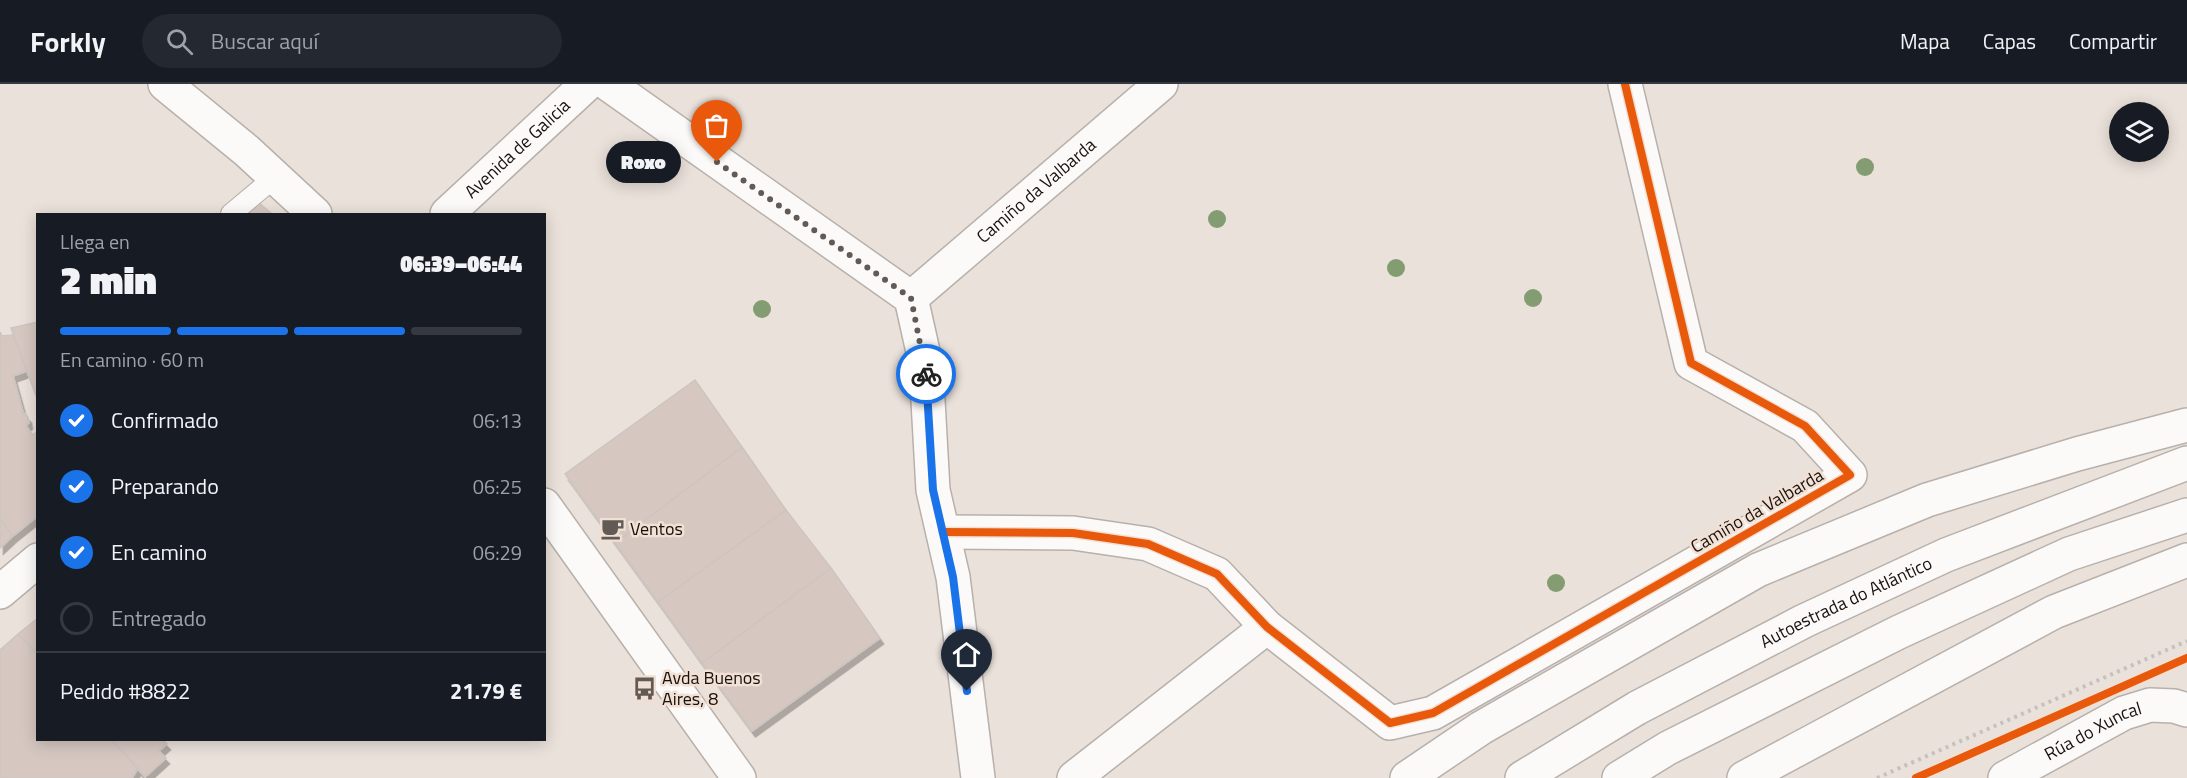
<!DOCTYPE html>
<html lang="es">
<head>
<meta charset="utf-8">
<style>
	body { margin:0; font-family:"Titillium Web",sans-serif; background:#242831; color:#f1f3f6; height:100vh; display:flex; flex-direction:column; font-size:22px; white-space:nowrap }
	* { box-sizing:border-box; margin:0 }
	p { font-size:20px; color:#9ea1a6 }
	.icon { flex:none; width:33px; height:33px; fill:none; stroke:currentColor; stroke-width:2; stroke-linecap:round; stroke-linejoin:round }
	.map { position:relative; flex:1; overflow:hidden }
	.side { position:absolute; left:36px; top:129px; width:510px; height:528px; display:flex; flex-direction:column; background:#171b24; border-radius:0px; box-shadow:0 3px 15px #0003 }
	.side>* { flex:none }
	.controls { position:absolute; left:2109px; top:18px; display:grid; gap:12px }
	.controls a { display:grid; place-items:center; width:60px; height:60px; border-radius:50%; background:#171b24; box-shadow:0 3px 15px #0003; font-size:30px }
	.pin { position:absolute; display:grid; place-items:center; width:51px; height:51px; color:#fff; margin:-62px -26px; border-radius:50% 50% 50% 0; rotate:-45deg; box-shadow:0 0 6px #0007 }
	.pin .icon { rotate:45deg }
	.courier { position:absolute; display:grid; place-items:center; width:60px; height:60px; margin:-30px; border:4px solid #1a73e8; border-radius:50%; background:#fff; color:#222; box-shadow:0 2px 8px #0007 }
	.bubble { position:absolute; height:42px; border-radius:21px; background:#171b24; box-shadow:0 3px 15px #0003; font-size:20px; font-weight:800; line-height:42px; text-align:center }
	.overview em { font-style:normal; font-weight:800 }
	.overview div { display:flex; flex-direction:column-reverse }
	.overview { display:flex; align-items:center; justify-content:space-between; height:102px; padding:0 24px }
	h1 { font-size:39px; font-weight:800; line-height:45px }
	.bar { display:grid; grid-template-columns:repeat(4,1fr); gap:9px 6px; align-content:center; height:72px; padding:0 24px }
	.bar i { height:8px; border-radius:4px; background:#363941 }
	.bar .on { background:#1a73e8 }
	.bar p { grid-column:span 4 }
	.line { display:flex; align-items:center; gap:15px; padding:0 24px; border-top:2px solid #363941 }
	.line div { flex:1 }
	ol { padding:0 24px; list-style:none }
	li { display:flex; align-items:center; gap:18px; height:66px }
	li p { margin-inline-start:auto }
	li .icon { padding:6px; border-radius:50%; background:#1a73e8; color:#fff; stroke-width:4 }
	li:last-child { color:#9ea1a6 }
	li i { width:33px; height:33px; border:3px solid #363941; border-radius:50% }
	header { display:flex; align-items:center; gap:36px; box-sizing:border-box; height:84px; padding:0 30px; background:#171b24; border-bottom:2px solid #363941 }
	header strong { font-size:28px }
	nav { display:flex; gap:33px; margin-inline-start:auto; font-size:21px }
	.search { width:420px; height:54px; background:#242831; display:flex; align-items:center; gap:15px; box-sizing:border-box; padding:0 21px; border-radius:33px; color:#9ea1a6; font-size:22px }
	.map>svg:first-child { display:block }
	.building { fill:#d6c7c1; stroke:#cdc5c1; stroke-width:1.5; filter:url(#shadow) }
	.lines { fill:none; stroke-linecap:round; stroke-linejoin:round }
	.service-casing { stroke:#b7b0ab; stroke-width:22 }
	.minor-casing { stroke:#b7b0ab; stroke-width:36 }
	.tertiary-casing { stroke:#b7b0ab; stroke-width:36 }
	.secondary-casing { stroke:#b7b0ab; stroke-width:36 }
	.motorway-casing { stroke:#b7b0ab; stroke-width:36 }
	.path { stroke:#c4c1bf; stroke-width:4; stroke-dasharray:3 4.5; stroke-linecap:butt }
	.service { stroke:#fcfaf9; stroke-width:20 }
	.minor { stroke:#fcfaf9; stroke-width:33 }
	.tertiary { stroke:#fcfaf9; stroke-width:33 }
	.secondary { stroke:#fcfaf9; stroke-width:33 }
	.motorway { stroke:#fcfaf9; stroke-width:33 }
	.cycleway-casing { stroke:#f1e0d3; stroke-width:11 }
	.cycleway { stroke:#e8590c; stroke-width:8 }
	.tree { fill:#839c72 }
	.done { stroke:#625a55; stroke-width:6; stroke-dasharray:0 10.8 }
	.route { stroke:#1a73e8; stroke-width:8 }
	.labels { text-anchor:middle; stroke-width:5; stroke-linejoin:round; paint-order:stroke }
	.street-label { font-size:18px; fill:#18120e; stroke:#f1e0d3 }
	.poi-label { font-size:18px; fill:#18120e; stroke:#f1e0d3; text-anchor:start }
</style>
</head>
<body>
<header>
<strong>Forkly</strong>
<div class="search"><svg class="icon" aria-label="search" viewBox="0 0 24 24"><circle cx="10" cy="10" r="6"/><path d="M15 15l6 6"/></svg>Buscar aquí</div>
<nav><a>Mapa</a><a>Capas</a><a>Compartir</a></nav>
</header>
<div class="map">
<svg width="2187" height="694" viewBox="0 0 2187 694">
	<defs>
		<filter id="shadow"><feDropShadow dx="3.5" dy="6" stdDeviation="0" flood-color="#0004"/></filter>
	</defs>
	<rect width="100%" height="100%" fill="#eae1da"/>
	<path class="building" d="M258,118l14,12h-29z
		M38,238v79l-27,-73z
		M0,248l2,4 11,-1 14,36 -14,5 10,36 5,5 1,6 -3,3 7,9 5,-4v85l-25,20 -13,-17z
		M695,296l47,67 -127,96 -50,-69z
		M742,363l44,63 -128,92 -43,-59z
		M786,426l45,58 -129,95 -44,-61z
		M0,435l13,17 -13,12z
		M831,484l49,70 -128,93 -50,-68z
		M38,534v37l-20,-21z
		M18,550l20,21v85h74l26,28 -6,10h-132v-128z
		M112,656h51l4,4 -8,7 7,7 -21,19z"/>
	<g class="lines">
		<defs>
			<path id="service" d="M231,130l44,-37"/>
			<g id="minor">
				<path d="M165,0l82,67 68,63"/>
				<path d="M608,0l303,214 15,67 7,125 20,87 25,201"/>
				<path id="s1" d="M911,214l250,-214"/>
				<path d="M944,448l129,1 75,11 69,30 50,53 123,96 43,-10 417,-238 -45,-49 -114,-63 -66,-279"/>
				<path d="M1074,694l193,-151"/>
				<path id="s2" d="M2005,694l119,-65 26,-8 24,1 13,4"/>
			</g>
			<path id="tertiary" d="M544,421l195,273"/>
			<g id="secondary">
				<path id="s3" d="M447,130l140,-130"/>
				<path d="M0,508l38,-32"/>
			</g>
			<g id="motorway">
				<path d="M1407,694l74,-50 277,-158 169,-70 150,-46 110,-29"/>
				<path id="s4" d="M1522,694l115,-70 167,-87 142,-66 241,-92"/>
				<path d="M1619,694l49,-30 231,-116 170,-78 118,-39"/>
				<path d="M1744,694l310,-166 133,-52"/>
			</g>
		</defs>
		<use href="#service" class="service-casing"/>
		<use href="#minor" class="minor-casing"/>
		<use href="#tertiary" class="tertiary-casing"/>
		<use href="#secondary" class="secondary-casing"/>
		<use href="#motorway" class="motorway-casing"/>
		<path class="path" d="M1877,694l310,-137"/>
		<use href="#service" class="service"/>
		<use href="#minor" class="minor"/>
		<use href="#tertiary" class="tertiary"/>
		<use href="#secondary" class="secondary"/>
		<use href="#motorway" class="motorway"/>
		<defs>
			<path id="cycleway" d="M944,448l129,1 75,11 69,30 50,53 123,96 43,-10 417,-238 -45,-49 -114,-63 -66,-279
				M1916,694l271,-120"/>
		</defs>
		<use href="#cycleway" class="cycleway-casing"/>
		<use href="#cycleway" class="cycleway"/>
	</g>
	<g class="tree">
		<circle cx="1865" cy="83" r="9"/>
		<circle cx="1217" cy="135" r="9"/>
		<circle cx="1396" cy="184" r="9"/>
		<circle cx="1533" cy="214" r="9"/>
		<circle cx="762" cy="225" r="9"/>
		<circle cx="1556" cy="499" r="9"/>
	</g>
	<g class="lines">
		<path class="done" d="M717,78l194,136 15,76"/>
		<path class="route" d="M926,290l7,116 20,87 14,114"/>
	</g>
	<defs>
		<symbol id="cafe-bare" viewBox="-9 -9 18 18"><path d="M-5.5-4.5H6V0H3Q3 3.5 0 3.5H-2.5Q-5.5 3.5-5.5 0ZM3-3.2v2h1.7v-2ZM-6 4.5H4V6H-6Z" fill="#625a55" stroke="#f1e0d3" stroke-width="2.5" paint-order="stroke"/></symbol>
		<symbol id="bus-bare" viewBox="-9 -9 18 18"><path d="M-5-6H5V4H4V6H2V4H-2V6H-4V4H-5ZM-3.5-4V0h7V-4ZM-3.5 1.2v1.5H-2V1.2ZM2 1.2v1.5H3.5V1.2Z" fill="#625a55" stroke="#f1e0d3" stroke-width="2.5" paint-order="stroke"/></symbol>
	</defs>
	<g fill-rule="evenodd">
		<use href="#cafe-bare" x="596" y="428" width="33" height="33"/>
		<use href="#bus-bare" x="628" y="588" width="33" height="33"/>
	</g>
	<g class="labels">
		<g class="street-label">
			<text dy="6" stroke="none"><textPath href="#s3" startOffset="96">Avenida de Galicia</textPath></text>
			<text dy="6" stroke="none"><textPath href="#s1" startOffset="165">Camiño da Valbarda</textPath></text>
			<text transform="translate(1757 427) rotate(-30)" y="6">Camiño da Valbarda</text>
			<text dy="6" stroke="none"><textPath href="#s4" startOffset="369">Autoestrada do Atlántico</textPath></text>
			<text dy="6" stroke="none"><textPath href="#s2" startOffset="100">Rúa do Xuncal</textPath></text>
		</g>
		<g class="poi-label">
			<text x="630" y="451">Ventos</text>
			<text x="662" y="600">Avda Buenos<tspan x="662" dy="21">Aires, 8</tspan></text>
		</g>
	</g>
</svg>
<div class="controls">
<a><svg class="icon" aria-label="layers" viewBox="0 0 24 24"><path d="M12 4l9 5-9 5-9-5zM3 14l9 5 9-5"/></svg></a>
</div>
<div class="pin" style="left:717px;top:78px;background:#ea580c"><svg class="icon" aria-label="bag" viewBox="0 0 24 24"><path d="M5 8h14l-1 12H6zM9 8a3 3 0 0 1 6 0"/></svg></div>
<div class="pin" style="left:967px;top:607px;background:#1f2937"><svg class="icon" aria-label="home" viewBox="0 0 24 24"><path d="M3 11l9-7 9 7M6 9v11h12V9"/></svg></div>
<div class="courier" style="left:926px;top:290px"><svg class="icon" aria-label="bike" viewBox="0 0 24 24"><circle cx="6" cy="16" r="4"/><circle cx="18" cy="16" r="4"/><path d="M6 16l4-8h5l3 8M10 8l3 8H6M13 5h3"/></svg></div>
<div class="bubble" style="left:606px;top:57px;width:75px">Roxo</div>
<section class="side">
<div class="overview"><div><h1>2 min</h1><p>Llega en</p></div><em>06:39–06:44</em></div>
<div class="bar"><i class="on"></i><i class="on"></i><i class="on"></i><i></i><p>En camino · 60 m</p></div>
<ol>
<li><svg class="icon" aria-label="check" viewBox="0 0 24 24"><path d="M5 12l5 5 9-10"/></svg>Confirmado<p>06:13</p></li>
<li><svg class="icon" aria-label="check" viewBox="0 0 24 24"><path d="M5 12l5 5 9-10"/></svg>Preparando<p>06:25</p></li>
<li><svg class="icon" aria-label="check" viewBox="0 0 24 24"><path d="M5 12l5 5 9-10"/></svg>En camino<p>06:29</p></li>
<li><i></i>Entregado</li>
</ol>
<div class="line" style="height:78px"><div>Pedido #8822</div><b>21.79 €</b></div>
</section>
</div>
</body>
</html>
